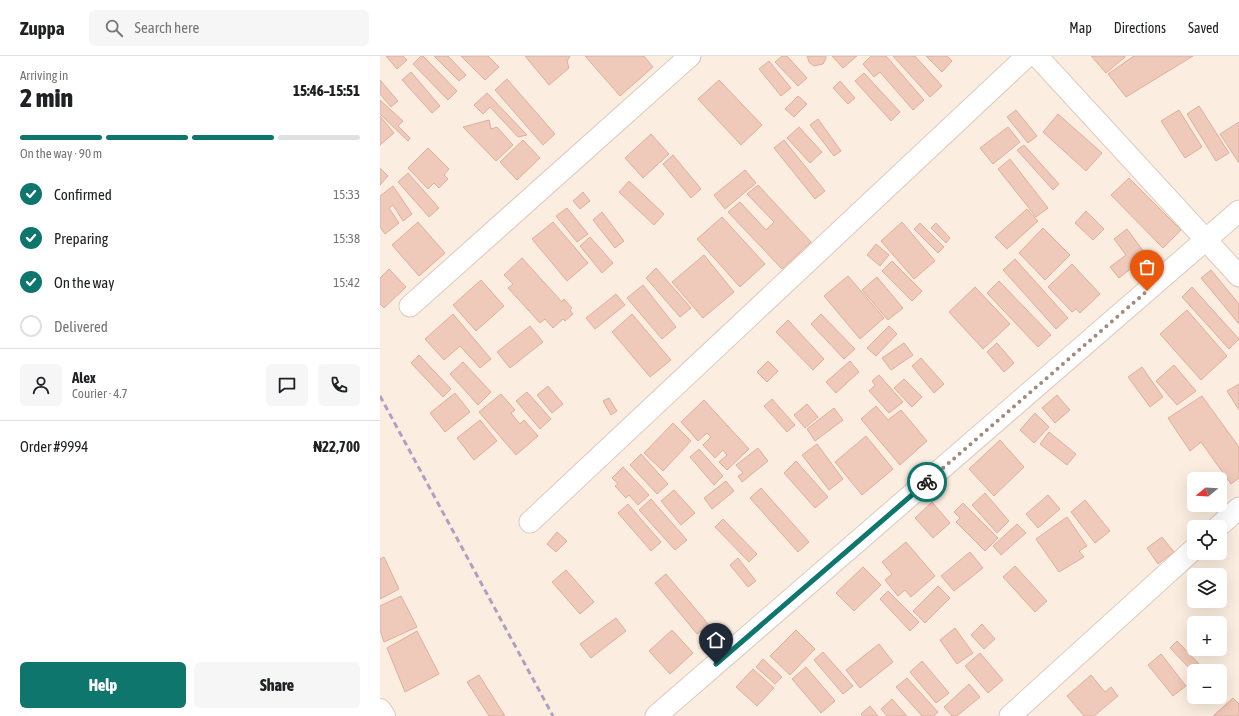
<!DOCTYPE html>
<html lang="en">
<head>
<meta charset="utf-8">
<style>
	body { margin:0; font-family:"Asap Condensed",sans-serif; background:#f6f6f6; color:#202124; height:100vh; display:flex; flex-direction:column; font-size:15px; white-space:nowrap }
	* { box-sizing:border-box; margin:0 }
	p { font-size:13px; color:#757577 }
	.icon { flex:none; width:22px; height:22px; fill:none; stroke:currentColor; stroke-width:2; stroke-linecap:round; stroke-linejoin:round }
	.map { position:relative; flex:1; overflow:hidden }
	.details { display:flex; flex-direction:column; background:#fff; width:380px }
	.details>* { flex:none }
	.needle { width:26px; rotate:252deg }
	.controls { position:absolute; left:807px; top:416px; display:grid; gap:8px }
	.controls a { display:grid; place-items:center; width:40px; height:40px; border-radius:6px; background:#fff; box-shadow:0 4px 16px #0002; font-size:20px }
	.pin { position:absolute; display:grid; place-items:center; width:34px; height:34px; color:#fff; margin:-41px -17px; border-radius:50% 50% 50% 0; rotate:-45deg; box-shadow:0 0 4px #0007 }
	.pin .icon { rotate:45deg }
	.courier { position:absolute; display:grid; place-items:center; width:40px; height:40px; margin:-20px; border:3px solid #0f766e; border-radius:50%; background:#fff; color:#222; box-shadow:0 1px 5px #0007 }
	.overview em { font-style:normal; font-weight:800 }
	.overview div { display:flex; flex-direction:column-reverse }
	.overview { display:flex; align-items:center; justify-content:space-between; height:68px; padding:0 20px }
	h1 { font-size:26px; font-weight:800; line-height:30px }
	.bar { display:grid; grid-template-columns:repeat(4,1fr); gap:6px 4px; align-content:center; height:48px; padding:0 20px }
	.bar i { height:5px; border-radius:3px; background:#e0e0e0 }
	.bar .current { background:#0f766e }
	.bar p { grid-column:span 4 }
	.line { display:flex; align-items:center; gap:10px; padding:0 20px; border-top:1px solid #e0e0e0 }
	.line div { flex:1 }
	.round { display:grid; place-items:center; flex:none; width:42px; height:42px; border-radius:6px; background:#f6f6f6 }
	ol { padding:0 20px; list-style:none }
	li { display:flex; align-items:center; gap:12px; height:44px }
	li p { margin-inline-start:auto }
	li .icon { padding:4px; border-radius:50%; background:#0f766e; color:#fff; stroke-width:4 }
	li:last-child { color:#757577 }
	li i { width:22px; height:22px; border:2px solid #e0e0e0; border-radius:50% }
	.action { display:flex; gap:8px; margin-top:auto; padding:8px 20px }
	.action a { flex:1; height:46px; border-radius:6px; background:#0f766e; color:#fff; font-size:16px; font-weight:800; line-height:46px; text-align:center }
	.action a+a { background:#f6f6f6; color:#202124 }
	header { display:flex; align-items:center; gap:24px; box-sizing:border-box; height:56px; padding:0 20px; background:#fff; border-bottom:1px solid #e0e0e0 }
	header strong { font-size:19px }
	nav { display:flex; gap:22px; margin-inline-start:auto; font-size:14px }
	.search { width:280px; height:36px; background:#f6f6f6; display:flex; align-items:center; gap:10px; box-sizing:border-box; padding:0 14px; border-radius:6px; color:#757577; font-size:15px }
	main { display:flex; flex:1; min-height:0 }
	.map>svg:first-child { display:block }
	.building { fill:#efc9b9; stroke:#e0ae9a }
	.lines { fill:none; stroke-linecap:round; stroke-linejoin:round }
	.minor-casing { stroke:#dec9bd; stroke-width:23 }
	.tertiary-casing { stroke:#dec9bd; stroke-width:24 }
	.minor { stroke:#fff; stroke-width:21 }
	.tertiary { stroke:#fff; stroke-width:22 }
	.rail { stroke:#afa0c2; stroke-width:3; stroke-dasharray:6 4; stroke-linecap:butt }
	.done { stroke:#a1897e; stroke-width:4; stroke-dasharray:0 7.2 }
	.route { stroke:#0f766e; stroke-width:5 }
</style>
</head>
<body>
<header>
<strong>Zuppa</strong>
<div class="search"><svg class="icon" aria-label="search" viewBox="0 0 24 24"><circle cx="10" cy="10" r="6"/><path d="M15 15l6 6"/></svg>Search here</div>
<nav><a>Map</a><a>Directions</a><a>Saved</a></nav>
</header>
<main>
<section class="details">
<div class="overview"><div><h1>2 min</h1><p>Arriving in</p></div><em>15:46–15:51</em></div>
<div class="bar"><i class="current"></i><i class="current"></i><i class="current"></i><i></i><p>On the way · 90 m</p></div>
<ol>
<li><svg class="icon" aria-label="check" viewBox="0 0 24 24"><path d="M5 12l5 5 9-10"/></svg>Confirmed<p>15:33</p></li>
<li><svg class="icon" aria-label="check" viewBox="0 0 24 24"><path d="M5 12l5 5 9-10"/></svg>Preparing<p>15:38</p></li>
<li><svg class="icon" aria-label="check" viewBox="0 0 24 24"><path d="M5 12l5 5 9-10"/></svg>On the way<p>15:42</p></li>
<li><i></i>Delivered</li>
</ol>
<div class="line" style="height:72px"><a class="round"><svg class="icon" aria-label="person" viewBox="0 0 24 24"><circle cx="12" cy="8" r="4"/><path d="M4 21q1-7 8-7t8 7"/></svg></a><div><b>Alex</b><p>Courier · 4.7</p></div><a class="round"><svg class="icon" aria-label="chat" viewBox="0 0 24 24"><path d="M4 5h16v11H9l-5 4z"/></svg></a><a class="round"><svg class="icon" aria-label="phone" viewBox="0 0 24 24"><path d="M5 4h4l2 5-3 2q2 4 5 5l2-3 5 2v4C11 20 4 13 5 4z"/></svg></a></div>
<div class="line" style="height:52px"><div>Order #9994</div><b>₦22,700</b></div>
<div class="action"><a>Help</a><a>Share</a></div>
</section>
<div class="map">
<svg width="859" height="660" viewBox="0 0 859 660">
	<rect width="100%" height="100%" fill="#fbeee0"/>
	<path class="building" d="M6,0h17l4,4 -10,9z
		M41,0h2l34,35 -9,9 -35,-36z
		M54,0h14l18,19 -7,6z
		M81,0h27l11,11 -14,13z
		M145,0h45l-3,5 2,7 -20,17z
		M205,0h59l9,11 -33,29z
		M402,0h5l20,22 -9,8 -23,-24z
		M427,0h19v2l-3,6 -9,2 -5,-4z
		M452,0h25l-14,12z
		M491,0h15l38,44 -11,10 -33,-38 -6,5 -11,-13z
		M513,0h22l27,30 -12,11z
		M546,0h21l5,5 -10,11z
		M711,0h34v1l-19,16z
		M754,0h59l-67,41 -18,-23z
		M389,5l22,27 -10,8 -22,-27z
		M31,16l29,34 -8,7 -30,-33z
		M484,17l36,39 -9,9 -36,-40z
		M127,23l48,55 -12,11 -48,-55z
		M0,24l18,21 -7,6 -11,-13z
		M339,24l43,45 -21,20 -43,-46z
		M460,25l15,17 -7,6 -15,-16z
		M107,37l40,42 -9,2 -28,-30 -7,7 -9,-9z
		M418,40l9,8 -13,13 -9,-8z
		M0,44l23,21 -5,5 12,12 -2,3 -28,-27z
		M819,50l30,47 -13,8 -29,-47z
		M636,54l21,26 -9,7 -21,-26z
		M799,54l23,37 -17,11 -24,-37z
		M678,58l44,39 -16,18 -43,-39z
		M0,60l14,17 -14,12z
		M438,63l23,32 -7,5 -24,-31z
		M109,64l2,9 6,-2 16,18 -17,16 -33,-34z
		M859,66v41l-19,-29z
		M419,71l23,25 -12,11 -23,-25z
		M628,71l12,15 -27,22 -13,-16z
		M271,78l18,20 -26,24 -18,-20z
		M143,84l17,18 -23,22 -17,-18z
		M404,84l41,51 -10,8 -41,-51z
		M644,89l35,39 -6,6 -36,-40z
		M48,92l21,21 -5,6 4,4 -9,9 -5,-5 -6,6 -20,-21z
		M293,99l28,34 -10,9 -28,-34z
		M630,103l38,49 -12,9 -38,-48z
		M0,112l8,8 -8,9z
		M365,114l11,13 -31,26 -11,-14z
		M28,117l31,35 -10,9 -31,-35z
		M749,122l52,52 -18,18 -52,-53z
		M249,125l35,33 -10,11 -35,-33z
		M378,129l53,57 -29,27 -54,-57 12,-10 26,28 8,-8 -27,-28z
		M13,130l19,28 -9,7 -10,-16 -4,3 10,15 -14,11 -5,-7v-31z
		M203,136l7,9 -10,8 -7,-8z
		M187,152l21,26 -11,8 -21,-26z
		M647,153l11,12 -31,28 -12,-12z
		M706,155l18,18 -11,11 -18,-17z
		M222,156l22,29 -9,7 -22,-28z
		M342,161l43,47 -25,23 -43,-48z
		M38,166l27,31 -26,23 -27,-31z
		M173,166l35,41 -21,18 -35,-42z
		M522,166l33,39 -21,18 -33,-38z
		M540,167l24,24 -6,6 -24,-24z
		M556,167l14,15 -4,5 -15,-15z
		M663,172l27,27 -25,25 -26,-27z
		M747,173l20,27 -28,22 -9,-11 16,-12 -12,-16z
		M210,181l23,26 -11,10 -22,-27z
		M496,188l13,11 -9,11 -13,-11z
		M324,199l30,37 -31,26 -31,-36z
		M142,202l40,44 2,-3 8,9 -2,2 3,4 -8,7 -2,-2 -10,9 -8,-9 -5,4 -32,-35 5,-4 -9,-9z
		M635,203l53,59 -12,11 -53,-59z
		M512,205l30,30 -10,10 -30,-30z
		M692,208l28,30 -20,19 -4,-4 -4,3 -24,-25z
		M276,212l35,40 -11,9 -34,-39z
		M9,213l17,18 -22,21 -4,-4v-26z
		M831,214l28,34v20l-38,-46z
		M468,220l36,42 -24,21 -36,-43z
		M497,221l26,31 -15,12 -26,-30z
		M101,224l23,26 -28,25 -23,-26z
		M619,225l52,54 -13,12 -51,-54z
		M263,229l33,42 -14,12 -35,-41z
		M595,231l35,37 -27,25 -34,-37z
		M812,231l47,52 -10,10 -47,-52z
		M236,238l9,11 -30,24 -9,-11z
		M807,254l40,46 -26,24 -41,-46z
		M73,258l38,45 -11,9 -20,-22 -16,14 -19,-21z
		M252,258l39,46 -21,17 -38,-45z
		M441,258l34,35 -11,10 -33,-35z
		M408,264l36,39 -11,11 -37,-38z
		M150,270l13,16 -33,26 -13,-16z
		M509,270l8,8 -21,22 -9,-8z
		M524,287l9,12 -22,15 -9,-12z
		M617,287l17,20 -10,9 -17,-20z
		M39,299l32,34 -8,8 -32,-34z
		M541,302l23,26 -10,9 -22,-27z
		M388,305l10,10 -11,11 -10,-10z
		M470,305l9,11 -23,21 -10,-11z
		M83,306l28,30 -13,13 -28,-31z
		M794,309l22,26 -19,14 -21,-24z
		M762,311l21,30 -13,10 -22,-30z
		M499,319l24,27 -14,11 -20,-22 6,-6 -3,-4z
		M524,323l18,18 -10,10 -18,-19z
		M859,328v26l-12,-19z
		M168,330l15,18 -11,9 -15,-18z
		M147,336l24,27 -11,10 -24,-28z
		M75,337l15,19 -25,20 -15,-19z
		M121,338l14,16 -4,3 9,11 4,-4 14,16 -22,19 -37,-43z
		M677,339l13,15 -15,13 -13,-15z
		M822,340l37,51v31l-8,6 -30,-42 -11,9 -22,-33z
		M229,342l8,13 -6,4 -8,-14z
		M392,343l23,26 -8,7 -23,-26z
		M324,344l45,49 -22,21 -8,-8 8,-7 -4,-5 -8,8 -12,-13 8,-8 -4,-4 -9,8 -17,-19z
		M427,348l11,13 -13,11 -11,-13z
		M496,350l12,14 13,-10 26,31 -27,24 -39,-46z
		M454,352l9,12 -28,21 -8,-12z
		M655,357l14,14 -15,16 -14,-13z
		M100,364l17,21 -23,19 -17,-22z
		M293,367l18,18 -28,30 -19,-18z
		M669,376l27,22 -9,11 -27,-21z
		M486,380l27,33 -31,26 -27,-33z
		M620,384l24,27 -30,29 -25,-27z
		M437,388l26,35 -14,11 -27,-35z
		M378,392l10,13 -26,21 -4,-6 5,-3 -7,-8z
		M319,393l24,27 -9,9 -24,-28z
		M261,398l27,30 -11,10 -27,-29z
		M416,405l32,36 -13,11 -31,-35z
		M243,411l26,28 -11,10 -9,-10 -3,3 -11,-12 3,-2 -6,-6z
		M346,425l8,10 -22,18 -8,-11z
		M381,432l48,54 -11,10 -48,-54z
		M294,434l21,23 -14,12 -20,-24z
		M605,437l24,28 -12,12 -25,-28z
		M668,439l12,14 -22,19 -12,-14z
		M271,443l36,41 -12,10 -36,-40z
		M705,444l25,31 -15,12 -24,-31z
		M552,446l18,21 -17,15 -18,-20z
		M583,447l35,35 -13,13 -29,-29 4,-4 -6,-6z
		M248,448l33,38 -10,9 -33,-38z
		M687,461l20,29 -8,5 5,6 -25,15 -23,-33z
		M343,463l34,35 -8,8 -34,-35z
		M637,468l9,9 -25,22 -8,-9z
		M177,476l10,9 -11,11 -9,-8z
		M782,481l12,15 -16,12 -11,-16z
		M526,486l29,34 -24,21 -6,-7 -7,6 -13,-16 7,-6 -10,-12z
		M590,496l13,16 -29,23 -13,-15z
		M4,501l15,32 -19,10v-40z
		M358,502l18,23 -8,6 -18,-22z
		M635,510l32,35 -12,11 -32,-35z
		M483,511l18,18 -27,26 -18,-18z
		M186,514l28,32 -14,12 -28,-32z
		M286,518l43,51 -12,9 -42,-51z
		M558,530l12,12 -25,25 -12,-12z
		M508,535l31,31 -9,9 -30,-32z
		M21,540l16,31 -33,15 -4,-12v-24z
		M236,562l10,13 -35,27 -11,-14z
		M602,568l13,15 -11,10 -13,-14z
		M575,572l18,25 -16,11 -17,-24z
		M292,574l21,23 -23,21 -21,-23z
		M416,574l19,19 -25,26 -20,-19z
		M37,575l22,43 -34,18 -18,-44z
		M797,585l29,30h-12v2l-24,-25z
		M499,588l14,18 -33,26 -14,-18z
		M443,596l30,34 -10,8 -29,-34z
		M600,597l23,27 -15,13 -23,-27z
		M781,598l25,32 -13,10 -25,-31z
		M383,603l19,18 -7,7 -19,-17z
		M542,605l27,32 -13,10 -26,-31z
		M426,611l29,34 -14,12 -29,-34z
		M373,613l21,19 -17,18 -21,-19z
		M99,619l26,41h-16l-22,-34z
		M711,619l14,17 6,-5 7,9 -24,20h-10l-17,-20z
		M527,622l31,34 -4,4h-12l-26,-29z
		M589,628l11,13 -23,19h-5l-8,-9z
		M853,642l6,6v12h-26z
		M512,643l15,17h-20l-6,-7z
		M490,650l8,10h-15l-2,-2z"/>
	<g class="lines">
		<defs>
			<path id="minor" d="M657,0l202,220
				M30,250l280,-250
				M150,466l497,-466
				M838,471l21,-19
				M276,660l583,-505
				M630,660l184,-167"/>
			<path id="tertiary" d="M0,654l4,6"/>
		</defs>
		<use href="#minor" class="minor-casing"/>
		<use href="#tertiary" class="tertiary-casing"/>
		<use href="#minor" class="minor"/>
		<use href="#tertiary" class="tertiary"/>
		<path class="rail" d="M0,340l173,320"/>
	</g>
	<g class="lines">
		<path class="done" d="M547,426l220,-191"/>
		<path class="route" d="M336,608l211,-182"/>
	</g>
</svg>
<div class="controls">
<a><svg class="needle" viewBox="-14 -14 28 28"><path d="M0-13l5 13h-10z" fill="#e53935"/><path d="M0 13l5-13h-10z" fill="#757577"/></svg></a>
<a><svg class="icon" aria-label="locate" viewBox="0 0 24 24"><circle cx="12" cy="12" r="6"/><path d="M12 2v4M12 18v4M2 12h4M18 12h4"/></svg></a>
<a><svg class="icon" aria-label="layers" viewBox="0 0 24 24"><path d="M12 4l9 5-9 5-9-5zM3 14l9 5 9-5"/></svg></a>
<a>+</a>
<a>−</a>
</div>
<div class="pin" style="left:767px;top:235px;background:#ea580c"><svg class="icon" aria-label="bag" viewBox="0 0 24 24"><path d="M5 8h14l-1 12H6zM9 8a3 3 0 0 1 6 0"/></svg></div>
<div class="pin" style="left:336px;top:608px;background:#1f2937"><svg class="icon" aria-label="home" viewBox="0 0 24 24"><path d="M3 11l9-7 9 7M6 9v11h12V9"/></svg></div>
<div class="courier" style="left:547px;top:426px"><svg class="icon" aria-label="bike" viewBox="0 0 24 24"><circle cx="6" cy="16" r="4"/><circle cx="18" cy="16" r="4"/><path d="M6 16l4-8h5l3 8M10 8l3 8H6M13 5h3"/></svg></div>
</div>
</main>
</body>
</html>
